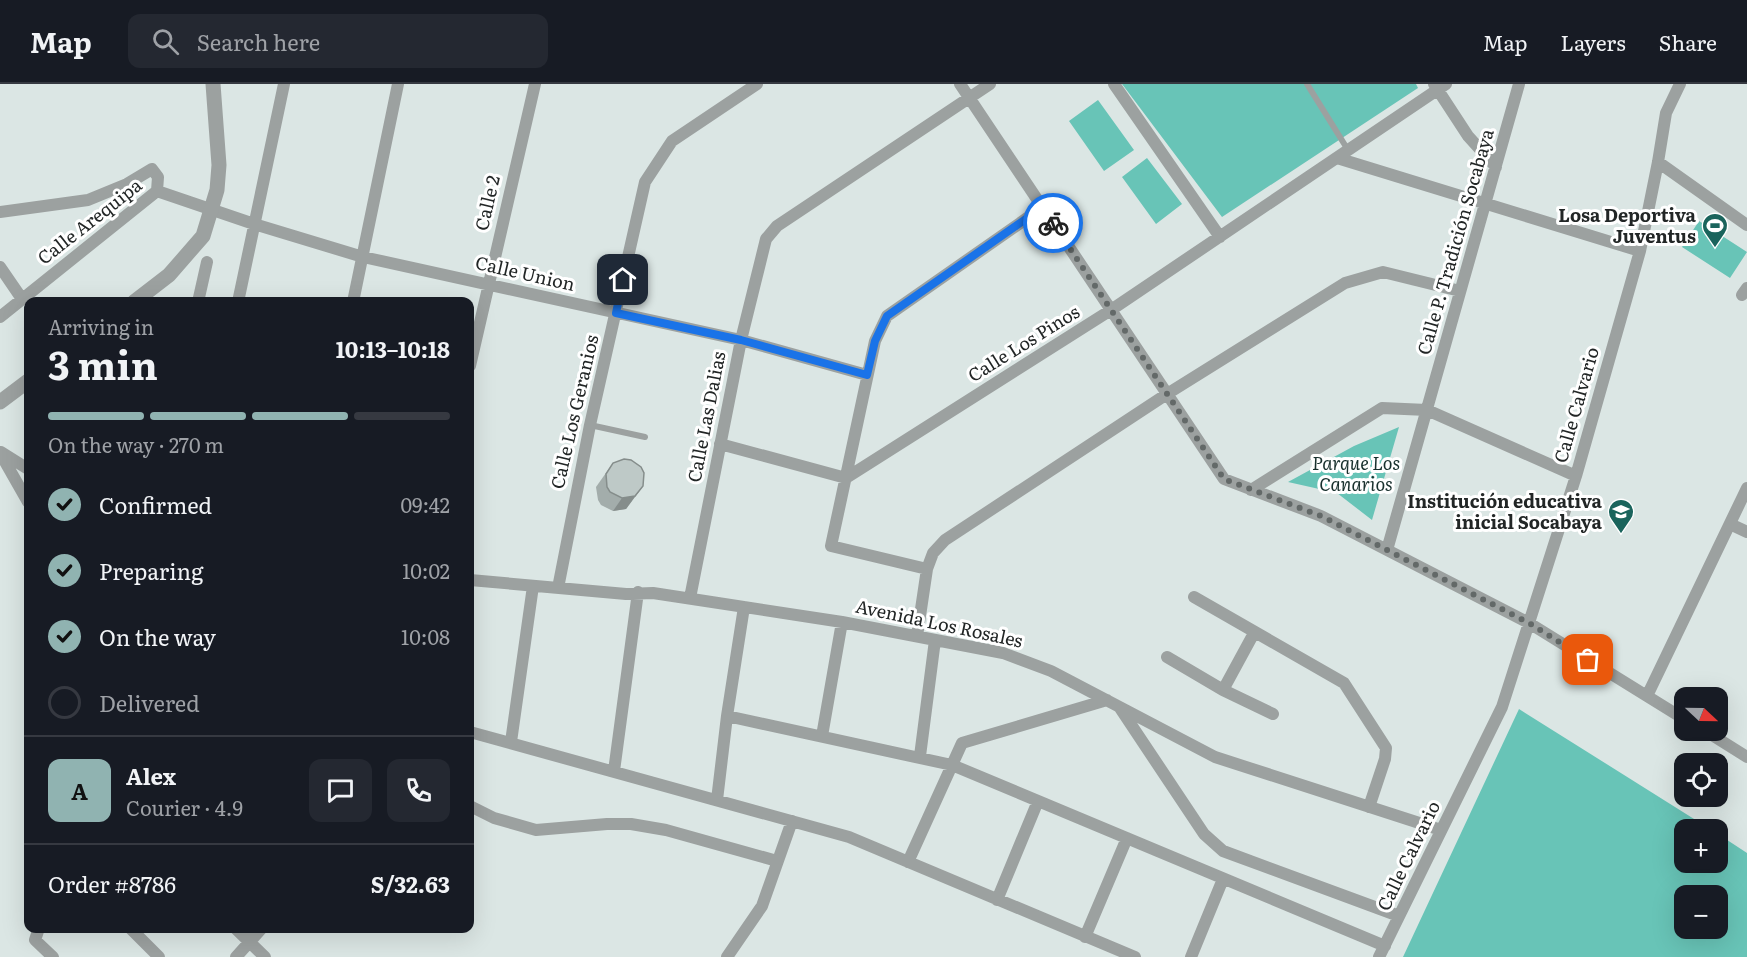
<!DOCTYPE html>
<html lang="en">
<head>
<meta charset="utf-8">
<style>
	body { margin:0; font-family:Literata,serif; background:#242831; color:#f1f3f6; height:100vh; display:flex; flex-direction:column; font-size:22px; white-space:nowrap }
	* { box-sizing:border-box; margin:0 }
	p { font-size:20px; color:#9ea1a6 }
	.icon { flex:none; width:33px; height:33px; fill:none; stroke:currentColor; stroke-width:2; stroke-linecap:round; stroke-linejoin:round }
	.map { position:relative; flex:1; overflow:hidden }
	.sheet { position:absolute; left:24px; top:213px; width:450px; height:636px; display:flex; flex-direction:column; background:#171b24; border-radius:12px; box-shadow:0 6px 24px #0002 }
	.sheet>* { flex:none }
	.needle { width:39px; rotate:112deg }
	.controls { position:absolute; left:1674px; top:603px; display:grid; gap:12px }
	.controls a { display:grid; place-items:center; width:54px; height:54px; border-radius:12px; background:#171b24; box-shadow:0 6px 24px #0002; font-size:30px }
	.pin { position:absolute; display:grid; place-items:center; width:51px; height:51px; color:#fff; margin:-26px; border-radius:12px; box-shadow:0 3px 9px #0006 }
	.courier { position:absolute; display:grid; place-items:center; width:60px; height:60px; margin:-30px; border:4px solid #1a73e8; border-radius:50%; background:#fff; color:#222; box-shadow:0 2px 8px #0007 }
	.overview em { font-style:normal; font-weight:700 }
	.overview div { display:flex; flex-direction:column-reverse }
	.overview { display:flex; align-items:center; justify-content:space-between; height:102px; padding:0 24px }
	h1 { font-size:39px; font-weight:700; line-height:45px }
	.bar { display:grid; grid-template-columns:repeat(4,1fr); gap:9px 6px; align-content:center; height:72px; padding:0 24px }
	.bar i { height:8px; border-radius:4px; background:#363941 }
	.bar .on { background:#90b3b1 }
	.bar p { grid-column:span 4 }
	.line { display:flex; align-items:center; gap:15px; padding:0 24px; border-top:2px solid #363941 }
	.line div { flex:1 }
	.round { display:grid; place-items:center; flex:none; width:63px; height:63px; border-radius:12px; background:#242831 }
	ol { padding:0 24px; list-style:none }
	li { display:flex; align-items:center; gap:18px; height:66px }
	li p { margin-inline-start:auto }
	li .icon { padding:6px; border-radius:50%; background:#90b3b1; color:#111; stroke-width:4 }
	li:last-child { color:#9ea1a6 }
	li i { width:33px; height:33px; border:3px solid #363941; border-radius:50% }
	header { display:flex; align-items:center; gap:36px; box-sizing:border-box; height:84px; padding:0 30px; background:#171b24; border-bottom:2px solid #363941 }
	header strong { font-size:28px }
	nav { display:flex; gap:33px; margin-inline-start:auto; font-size:21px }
	.search { width:420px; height:54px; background:#242831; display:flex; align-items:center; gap:15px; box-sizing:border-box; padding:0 21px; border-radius:12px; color:#9ea1a6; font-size:22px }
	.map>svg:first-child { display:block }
	.green { fill:#68c4b7; fill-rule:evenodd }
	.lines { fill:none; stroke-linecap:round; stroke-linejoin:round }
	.service { stroke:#9ca1a0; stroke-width:6 }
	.minor { stroke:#9ca1a0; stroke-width:12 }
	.tertiary { stroke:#9ca1a0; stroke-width:15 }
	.wall { fill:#a3adab }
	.shaded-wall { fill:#858d8b }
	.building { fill:#bec9c7; stroke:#858d8b; stroke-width:1.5 }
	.done { stroke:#636968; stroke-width:6; stroke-dasharray:0 10.8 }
	.route { stroke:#1a73e8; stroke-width:8 }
	.labels { text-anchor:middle; stroke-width:6; stroke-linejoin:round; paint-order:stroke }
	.street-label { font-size:18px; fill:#222626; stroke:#fff }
	.poi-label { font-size:18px; font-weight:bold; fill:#222626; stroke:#fff; text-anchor:end }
	.park-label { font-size:18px; font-style:italic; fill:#18302d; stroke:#fff }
</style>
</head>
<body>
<header>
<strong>Map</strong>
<div class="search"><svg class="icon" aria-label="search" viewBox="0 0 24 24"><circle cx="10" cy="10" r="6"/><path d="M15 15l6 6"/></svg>Search here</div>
<nav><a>Map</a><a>Layers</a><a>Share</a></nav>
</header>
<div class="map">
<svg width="1747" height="873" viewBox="0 0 1747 873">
	<rect width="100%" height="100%" fill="#dbe6e4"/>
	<path class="green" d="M1122,0h294l2,4 -196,129z
		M1098,16l36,50 -30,21 -35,-50z
		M1147,74l35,46 -26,20 -34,-47z
		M1699,137l48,31 -17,26 -48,-31z
		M1399,343l-27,93 -35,-27 -49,-11 66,-36z
		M1519,625l191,120 -26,1v32h34v-28l29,19v104h-344zM1684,812h34v32h-34z"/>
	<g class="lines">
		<path class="service" d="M1307,0l41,66
			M590,341l55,12"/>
		<path class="minor" d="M960,0l264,395 97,37 208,107 155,96
			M1114,0l106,153
			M1434,0l34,52 28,31
			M1337,74l303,93
			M1658,78l89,63
			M0,128l88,-12 39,-16 25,-15 6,8 -1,14
			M0,183l22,32
			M1742,211l5,-7
			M198,218l9,-40
			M238,218l46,-218
			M353,218l45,-218
			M0,233l157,-126 97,33 109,33 378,83 126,35
			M470,282l65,-282
			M720,360l126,34 265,-168 335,-226
			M1,368l27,17
			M0,369l28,49
			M1251,406l131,-82 45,2 149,66
			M1730,440l17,8
			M1387,466l132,-466
			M927,485l-96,-23 44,-205 12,-25 156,-109
			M470,496l156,14 27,-1 189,29 161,31 48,18 164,86 226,73
			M558,504l32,-163 55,-243 27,-41 85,-57
			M1194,513l150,86 42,65 -1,11 -16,48
			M690,514l51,-258 25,-101 11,-13 213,-142
			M917,552l10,-67 6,-16 12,-13 222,-146 178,-111 38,-11 77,19
			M1167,573l56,33 50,24
			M1223,606l31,-57
			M1647,612l100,-208
			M1120,624l84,126 19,17 176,65
			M727,632l225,49 433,181
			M1704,646l43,27
			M470,648l379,105 286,120
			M822,652l20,-114
			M511,658l22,-156
			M920,672l15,-116
			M614,687l24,-179
			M717,716l10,-84 17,-109
			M470,722l24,12 42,12 71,-6h24l35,6 111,31
			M908,778l54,-119 145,-43
			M997,816l41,-99
			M39,844l-4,12 18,17
			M130,844l29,29
			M235,844l30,29
			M1085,853l42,-99
			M236,873l26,-29
			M727,873l35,-51 30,-85
			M1191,873l32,-78
			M1379,873l123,-250 74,-231 64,-225 18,-89 8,-49 14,-29"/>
		<path class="tertiary" d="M134,218l35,-27 34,-39 14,-46 2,-25 -6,-81
			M0,318l28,-21"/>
	</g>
	<path class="wall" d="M613,379l30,23 -17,23 -13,2 -12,-6 -3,-5 -2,-13z"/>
	<path class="shaded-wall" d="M643,402l-17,23 -13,2 9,-13z"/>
	<path class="building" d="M624,375l7,1 10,7 3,6 -1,13 -8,10 -13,2 -12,-6 -3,-5 -1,-13 7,-11z"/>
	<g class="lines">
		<path class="done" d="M1053,139l171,256 97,37 208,107 59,37"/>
		<path class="route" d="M623,196l-7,33 125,27 126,35 8,-34 12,-25 156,-109 10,16"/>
	</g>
	<defs>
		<symbol id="stadium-pin" viewBox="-11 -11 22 30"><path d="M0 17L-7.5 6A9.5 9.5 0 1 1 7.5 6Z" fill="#1a645c" stroke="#fff"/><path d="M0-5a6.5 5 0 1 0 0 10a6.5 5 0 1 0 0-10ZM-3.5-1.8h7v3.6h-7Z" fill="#fff"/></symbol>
		<symbol id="school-pin" viewBox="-11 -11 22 30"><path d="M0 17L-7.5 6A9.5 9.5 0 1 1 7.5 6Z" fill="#1a645c" stroke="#fff"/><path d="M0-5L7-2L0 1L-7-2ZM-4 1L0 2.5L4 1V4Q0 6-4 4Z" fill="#fff"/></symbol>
	</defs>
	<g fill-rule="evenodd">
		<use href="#stadium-pin" x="1700" y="127" width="30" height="40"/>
		<use href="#school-pin" x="1606" y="413" width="30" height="40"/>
	</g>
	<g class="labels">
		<g class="street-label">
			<text transform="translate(488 119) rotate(-77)" y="6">Calle 2</text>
			<text transform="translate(90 138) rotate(-38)" y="6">Calle Arequipa</text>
			<text transform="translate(1456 158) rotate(-74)" y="6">Calle P. Tradición Socabaya</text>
			<text transform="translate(525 190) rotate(13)" y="6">Calle Union</text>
			<text transform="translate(1024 260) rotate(-32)" y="6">Calle Los Pinos</text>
			<text transform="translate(1577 321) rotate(-74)" y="6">Calle Calvario</text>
			<text transform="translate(575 328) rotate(-77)" y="6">Calle Los Geranios</text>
			<text transform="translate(707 333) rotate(-79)" y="6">Calle Las Dalias</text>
			<text transform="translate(939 540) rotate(12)" y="6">Avenida Los Rosales</text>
			<text transform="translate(1409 772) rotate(-64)" y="6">Calle Calvario</text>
		</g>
		<g class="poi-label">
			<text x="1696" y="138">Losa Deportiva<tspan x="1696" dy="21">Juventus</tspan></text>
			<text x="1602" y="424">Institución educativa<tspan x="1602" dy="21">inicial Socabaya</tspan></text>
		</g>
		<g class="park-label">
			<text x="1356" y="386">Parque Los<tspan x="1356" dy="21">Canarios</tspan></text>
		</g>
	</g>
</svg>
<div class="controls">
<a><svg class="needle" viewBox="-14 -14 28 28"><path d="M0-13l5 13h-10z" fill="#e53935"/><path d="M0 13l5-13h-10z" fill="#9ea1a6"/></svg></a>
<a><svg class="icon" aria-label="locate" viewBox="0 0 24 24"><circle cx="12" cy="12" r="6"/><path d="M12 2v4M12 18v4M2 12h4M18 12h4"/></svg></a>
<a>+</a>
<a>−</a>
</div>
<div class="pin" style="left:1588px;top:576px;background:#ea580c"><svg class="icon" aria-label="bag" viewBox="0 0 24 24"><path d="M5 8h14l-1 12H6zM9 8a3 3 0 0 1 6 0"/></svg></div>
<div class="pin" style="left:623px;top:196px;background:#1f2937"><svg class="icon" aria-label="home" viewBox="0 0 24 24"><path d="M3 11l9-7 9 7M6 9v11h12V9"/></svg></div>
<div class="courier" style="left:1053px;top:139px"><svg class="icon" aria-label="bike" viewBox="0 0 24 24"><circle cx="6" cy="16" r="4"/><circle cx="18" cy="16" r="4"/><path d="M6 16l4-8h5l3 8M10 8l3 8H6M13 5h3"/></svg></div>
<section class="sheet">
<div class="overview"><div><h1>3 min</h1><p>Arriving in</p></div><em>10:13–10:18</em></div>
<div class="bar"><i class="on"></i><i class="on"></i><i class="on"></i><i></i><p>On the way · 270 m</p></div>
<ol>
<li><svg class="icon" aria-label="check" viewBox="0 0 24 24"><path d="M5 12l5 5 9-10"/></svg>Confirmed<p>09:42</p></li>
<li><svg class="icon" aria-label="check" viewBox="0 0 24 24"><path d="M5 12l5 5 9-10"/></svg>Preparing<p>10:02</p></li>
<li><svg class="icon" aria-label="check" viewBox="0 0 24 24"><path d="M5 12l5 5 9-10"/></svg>On the way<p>10:08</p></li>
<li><i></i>Delivered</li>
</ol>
<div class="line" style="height:108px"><b class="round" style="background:#90b3b1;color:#111">A</b><div><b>Alex</b><p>Courier · 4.9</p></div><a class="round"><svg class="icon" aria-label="chat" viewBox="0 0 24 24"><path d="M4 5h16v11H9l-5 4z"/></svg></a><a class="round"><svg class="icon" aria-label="phone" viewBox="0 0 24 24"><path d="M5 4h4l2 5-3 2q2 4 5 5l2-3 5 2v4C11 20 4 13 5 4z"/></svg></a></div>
<div class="line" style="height:78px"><div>Order #8786</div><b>S/32.63</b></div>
</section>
</div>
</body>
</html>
